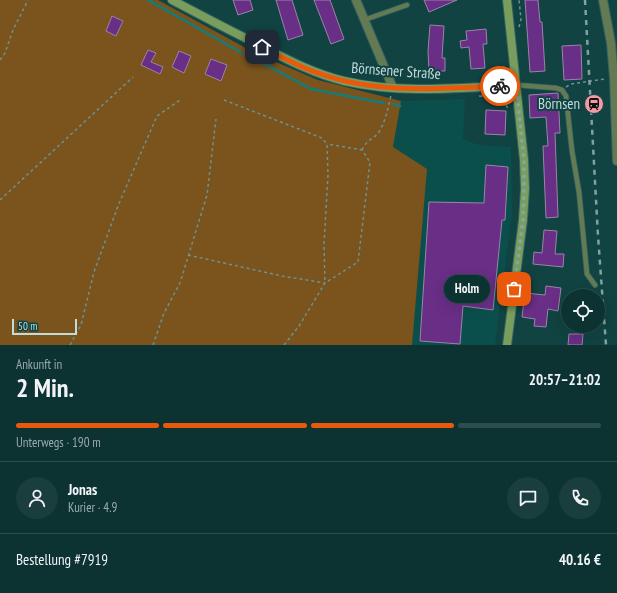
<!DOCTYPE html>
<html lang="de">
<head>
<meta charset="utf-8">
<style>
	body { margin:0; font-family:"PT Sans Narrow",sans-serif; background:#1a3e3e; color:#f1f3f6; height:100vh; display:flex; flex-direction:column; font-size:15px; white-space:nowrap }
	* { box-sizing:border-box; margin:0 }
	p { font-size:13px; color:#9aaaac }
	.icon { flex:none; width:22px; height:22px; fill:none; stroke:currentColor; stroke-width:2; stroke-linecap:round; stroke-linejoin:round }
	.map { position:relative; height:345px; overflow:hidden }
	.drawer { display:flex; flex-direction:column; background:#0c3232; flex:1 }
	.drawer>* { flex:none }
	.fabs { position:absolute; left:561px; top:289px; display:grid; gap:8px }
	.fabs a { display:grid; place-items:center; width:44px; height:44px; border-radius:50%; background:#0c3232; box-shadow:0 4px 16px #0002,0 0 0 1px #2c4d4d; font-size:20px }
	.scale { position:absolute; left:12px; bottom:10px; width:65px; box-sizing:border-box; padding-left:4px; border:2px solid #c3dbda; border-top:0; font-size:11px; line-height:14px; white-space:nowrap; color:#c3dbda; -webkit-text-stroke:3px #104342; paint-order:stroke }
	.pin { position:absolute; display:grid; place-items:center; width:34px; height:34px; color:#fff; margin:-17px; border-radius:8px; box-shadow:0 2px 6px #0006 }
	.courier { position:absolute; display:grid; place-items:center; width:40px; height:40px; margin:-20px; border:3px solid #ea580c; border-radius:50%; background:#fff; color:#222; box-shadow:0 1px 5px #0007 }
	.bubble { position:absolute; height:28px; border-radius:14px; background:#0c3232; box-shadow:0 4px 16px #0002,0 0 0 1px #2c4d4d; font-size:13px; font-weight:600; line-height:28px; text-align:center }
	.headline em { font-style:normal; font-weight:600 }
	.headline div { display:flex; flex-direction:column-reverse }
	.headline { display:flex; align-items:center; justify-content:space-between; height:68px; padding:0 16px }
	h1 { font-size:26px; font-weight:600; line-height:30px }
	.bar { display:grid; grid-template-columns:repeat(4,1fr); gap:6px 4px; align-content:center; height:48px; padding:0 16px }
	.bar i { height:5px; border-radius:3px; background:#2c4d4d }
	.bar .on { background:#ea580c }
	.bar p { grid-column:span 4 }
	.line { display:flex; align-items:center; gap:10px; padding:0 16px; border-top:1px solid #2c4d4d }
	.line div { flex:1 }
	.round { display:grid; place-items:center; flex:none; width:42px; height:42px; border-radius:21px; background:#1a3e3e }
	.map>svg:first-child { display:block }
	.built { fill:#0b4f4d }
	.green { fill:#7a541c }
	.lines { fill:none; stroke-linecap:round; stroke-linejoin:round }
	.stream { stroke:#127d7b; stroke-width:2.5 }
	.building { fill:#692e86; stroke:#9985a5 }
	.lane-casing { stroke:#346160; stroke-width:6 }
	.street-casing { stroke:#346160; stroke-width:10 }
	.secondary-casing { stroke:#346160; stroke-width:10 }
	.path { stroke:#6d9291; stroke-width:1.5; stroke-dasharray:3 3; stroke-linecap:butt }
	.lane { stroke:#637a52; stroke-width:4.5 }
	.street { stroke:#637a52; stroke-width:8 }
	.secondary { stroke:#789d5c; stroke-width:8 }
	.rail { stroke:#80a2a1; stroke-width:2.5; stroke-dasharray:5 5; stroke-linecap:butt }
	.done { stroke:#84a6a5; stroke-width:4; stroke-dasharray:0 7.2 }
	.route { stroke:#ea580c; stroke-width:5 }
	.labels { text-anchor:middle; stroke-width:4; stroke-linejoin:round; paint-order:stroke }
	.street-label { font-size:15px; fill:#c3dbda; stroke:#104342 }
	.poi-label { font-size:15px; fill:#c3dbda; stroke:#104342; text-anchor:end }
</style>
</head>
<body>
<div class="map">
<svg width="617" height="345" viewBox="0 0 617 345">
	<rect width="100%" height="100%" fill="#104342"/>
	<path class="built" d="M465,99l-2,40 16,6 32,2 1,65 -17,133h-84l-18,-198 7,-41 1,-5z"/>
	<path class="green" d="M0,0h158l95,52 65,28 83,21 -8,46 34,22 -15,176h-412z"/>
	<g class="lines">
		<path class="stream" d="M148,0l94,53
			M248,55l63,34 73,14
			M393,104l7,2"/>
	</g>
	<path class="building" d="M233,0h17l3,10 -15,5z
		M276,0h16l11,35 -15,5z
		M314,0h16l14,39 -13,5z
		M424,0h33l-28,12z
		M525,0h13l2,22h2l3,49 -15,1z
		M112,16l11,5 -7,15 -10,-5z
		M430,25l14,1 -2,32h3v13h-16l-1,-20z
		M486,29l1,15h-4l2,24 -14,1 -2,-22 -8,1 -1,-7 7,-1 -1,-9z
		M581,45l1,34 -18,1 -2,-34z
		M148,50l8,3 -5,9 12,5 -3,7 -19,-9z
		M179,51l12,5 -7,17 -12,-6z
		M211,59l16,6 -6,16 -16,-7z
		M558,93l2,40h-5l3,84 -12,1 -3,-72h5l-2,-29 -16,1 -1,-23z
		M486,110l20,1 -1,24 -20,-1z
		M486,165l22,2 -3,53h-3l-9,90 -30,-4 -3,38 -40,-3 9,-139 55,1z
		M544,230l13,1 -2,23h9l-1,13 -30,-3 1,-12 8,1z
		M546,286l15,2 -3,23 -10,-2 -2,18 -12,-1 1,-7 -13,-2 3,-24 20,2z
		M569,334h14l-1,11h-14z"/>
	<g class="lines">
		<defs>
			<path id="lane" d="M364,20l43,-15
				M516,85l40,3 6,2 4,6 6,55 7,41 8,82 8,11"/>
			<path id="street" d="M356,0l37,88
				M603,0l8,43 3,35 3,83"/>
			<path id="secondary" d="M172,0c30,16 61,32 91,47 27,14 52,27 81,34 56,13 116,7 172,4
				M507,345l16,-125 2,-31 -1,-29 -17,-160"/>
		</defs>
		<use href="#lane" class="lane-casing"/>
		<use href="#street" class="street-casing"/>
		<use href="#secondary" class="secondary-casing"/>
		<path class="path" d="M519,27l2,-8 -2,-19
			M0,60l5,-7 8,-23 15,-30
			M486,78l12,-4
			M498,79v-5l7,-9
			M566,87l5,-3 34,-5
			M479,96c15,1 22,0 30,14
			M224,100l98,38 5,6 1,31 -4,69 1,39
			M362,150c5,-11 12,-11 17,-18 7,-12 9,-24 12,-37
			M0,200l133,-123
			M188,255l94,21 43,7
			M70,345l11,-20 13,-53 24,-66 19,-44 20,-46 23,-16
			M153,345l11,-32 16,-30 27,-88 9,-76
			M284,345l15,-19 26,-43 33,-21 12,-100 -8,-12 -35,-6"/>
		<use href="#lane" class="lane"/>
		<use href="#street" class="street"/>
		<use href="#secondary" class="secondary"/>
		<path class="rail" d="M585,0l13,236 8,109"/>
	</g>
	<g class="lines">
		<path class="done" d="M500,86l16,-1 8,75v29l-1,31 -9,69"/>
		<path class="route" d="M262,47c18,9 37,20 56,26 57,21 122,16 182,13"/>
	</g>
	<defs>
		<symbol id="station-disc" viewBox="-11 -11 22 22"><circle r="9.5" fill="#f49aa4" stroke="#104342"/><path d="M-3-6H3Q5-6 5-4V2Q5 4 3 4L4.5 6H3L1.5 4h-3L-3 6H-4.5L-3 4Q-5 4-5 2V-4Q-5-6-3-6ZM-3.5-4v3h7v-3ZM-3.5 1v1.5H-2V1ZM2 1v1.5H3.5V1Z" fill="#111"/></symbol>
	</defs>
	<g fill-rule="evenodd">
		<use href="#station-disc" x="583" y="93" width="22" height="22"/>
	</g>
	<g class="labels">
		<g class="street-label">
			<text transform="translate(396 71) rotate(4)" y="5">Börnsener Straße</text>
		</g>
		<g class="poi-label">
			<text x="580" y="109">Börnsen</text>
		</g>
	</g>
</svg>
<div class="fabs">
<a><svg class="icon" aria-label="locate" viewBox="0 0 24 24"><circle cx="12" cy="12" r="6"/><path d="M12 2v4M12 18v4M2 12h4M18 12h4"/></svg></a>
</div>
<div class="scale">50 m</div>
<div class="pin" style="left:514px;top:289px;background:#ea580c"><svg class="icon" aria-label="bag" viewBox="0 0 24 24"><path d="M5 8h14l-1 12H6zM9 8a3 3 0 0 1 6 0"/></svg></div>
<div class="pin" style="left:262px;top:47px;background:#1f2937"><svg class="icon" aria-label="home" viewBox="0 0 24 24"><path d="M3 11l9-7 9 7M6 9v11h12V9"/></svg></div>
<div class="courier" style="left:500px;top:86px"><svg class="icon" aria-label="bike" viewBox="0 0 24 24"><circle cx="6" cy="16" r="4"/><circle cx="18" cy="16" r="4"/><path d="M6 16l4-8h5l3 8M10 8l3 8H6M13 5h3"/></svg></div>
<div class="bubble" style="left:444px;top:275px;width:46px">Holm</div>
</div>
<section class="drawer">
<div class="headline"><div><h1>2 Min.</h1><p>Ankunft in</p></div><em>20:57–21:02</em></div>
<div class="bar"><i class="on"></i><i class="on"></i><i class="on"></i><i></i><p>Unterwegs · 190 m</p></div>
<div class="line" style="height:72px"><a class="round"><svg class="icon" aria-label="person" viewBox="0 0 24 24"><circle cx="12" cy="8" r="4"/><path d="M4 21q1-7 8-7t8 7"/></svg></a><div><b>Jonas</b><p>Kurier · 4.9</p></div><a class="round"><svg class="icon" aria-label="chat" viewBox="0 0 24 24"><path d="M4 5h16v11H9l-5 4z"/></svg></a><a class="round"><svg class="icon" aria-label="phone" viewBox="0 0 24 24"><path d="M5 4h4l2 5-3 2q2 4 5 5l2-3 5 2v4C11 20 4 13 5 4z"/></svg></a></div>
<div class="line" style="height:52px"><div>Bestellung #7919</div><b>40.16 €</b></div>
</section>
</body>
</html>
